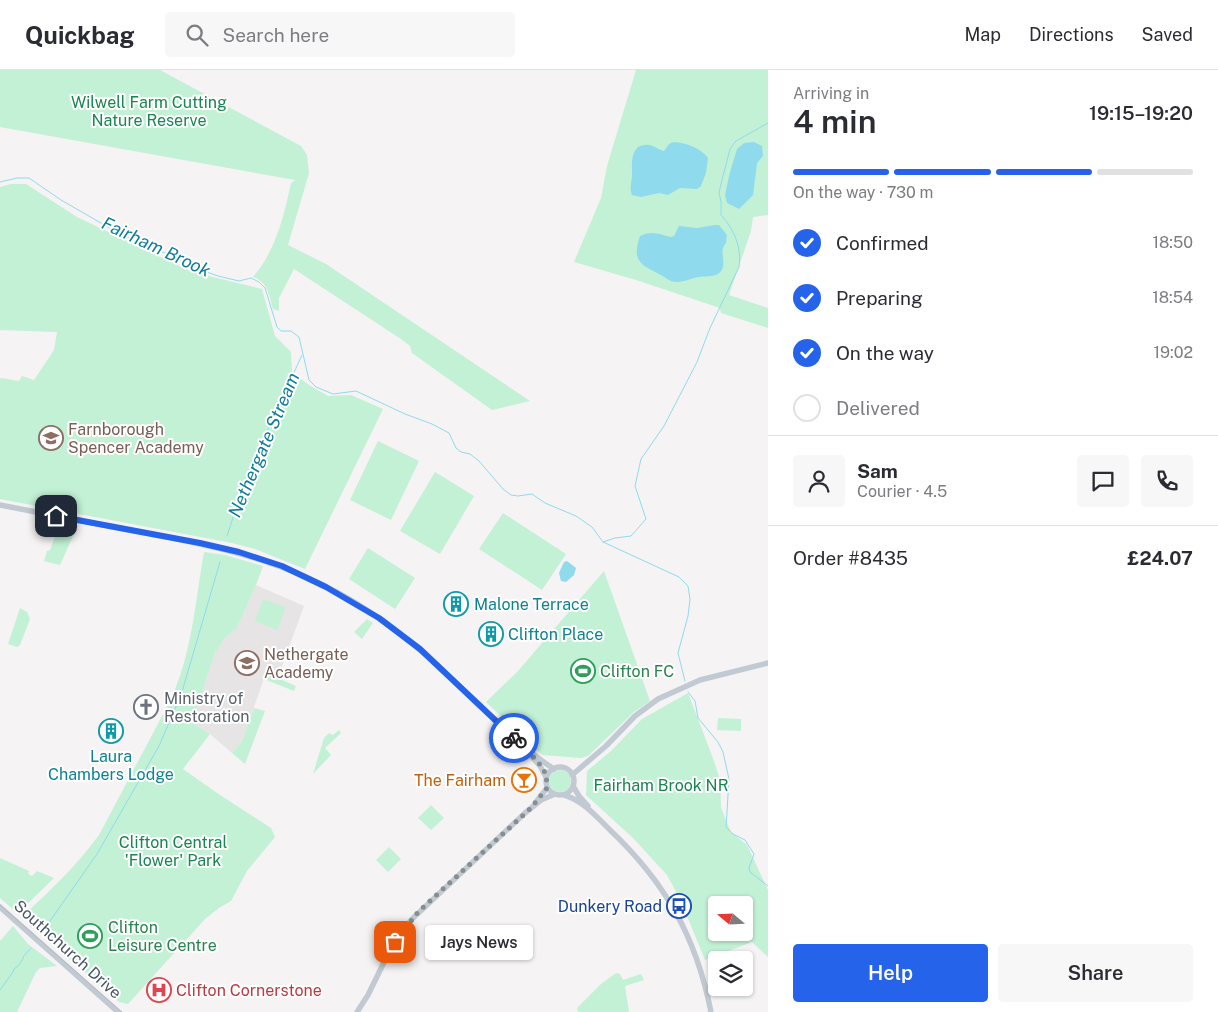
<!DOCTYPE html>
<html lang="en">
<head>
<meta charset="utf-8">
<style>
	body { margin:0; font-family:"Public Sans",sans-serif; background:#f7f7f7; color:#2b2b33; height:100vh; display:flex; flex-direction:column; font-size:19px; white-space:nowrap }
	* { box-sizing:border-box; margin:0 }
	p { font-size:16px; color:#7c7c81 }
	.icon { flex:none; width:28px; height:28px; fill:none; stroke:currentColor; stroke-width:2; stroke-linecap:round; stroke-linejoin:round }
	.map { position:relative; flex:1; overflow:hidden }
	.sheet { display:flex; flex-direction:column; background:#fff; width:450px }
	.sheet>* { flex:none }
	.needle { width:32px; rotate:289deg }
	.fabs { position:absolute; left:708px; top:826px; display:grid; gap:10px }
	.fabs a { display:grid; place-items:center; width:45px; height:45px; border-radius:5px; background:#fff; box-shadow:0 1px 4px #0004; font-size:25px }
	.pin { position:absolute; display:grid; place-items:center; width:42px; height:42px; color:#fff; margin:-21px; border-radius:10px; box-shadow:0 2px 8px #0006 }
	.courier { position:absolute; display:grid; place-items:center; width:50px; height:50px; margin:-25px; border:4px solid #2563eb; border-radius:50%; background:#fff; color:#222; box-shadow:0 1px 6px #0007 }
	.bubble { position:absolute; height:35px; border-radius:5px; background:#fff; box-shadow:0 1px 4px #0004; font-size:16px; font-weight:600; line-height:35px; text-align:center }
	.headline em { font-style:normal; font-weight:600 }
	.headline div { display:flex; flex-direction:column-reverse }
	.headline { display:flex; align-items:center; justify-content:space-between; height:85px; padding:0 25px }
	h1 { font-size:32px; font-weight:600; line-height:38px }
	.bar { display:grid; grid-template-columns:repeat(4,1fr); gap:8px 5px; align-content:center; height:60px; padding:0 25px }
	.bar i { height:6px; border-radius:4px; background:#e1e1e2 }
	.bar .active { background:#2563eb }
	.bar p { grid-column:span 4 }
	.line { display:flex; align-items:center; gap:12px; padding:0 25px; border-top:1px solid #e1e1e2 }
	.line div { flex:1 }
	.round { display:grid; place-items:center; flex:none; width:52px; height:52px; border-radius:5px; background:#f7f7f7 }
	ol { padding:0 25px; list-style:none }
	li { display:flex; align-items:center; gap:15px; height:55px }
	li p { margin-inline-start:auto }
	li .icon { padding:5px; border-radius:50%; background:#2563eb; color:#fff; stroke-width:4 }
	li:last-child { color:#7c7c81 }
	li i { width:28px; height:28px; border:2px solid #e1e1e2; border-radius:50% }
	.action { display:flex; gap:10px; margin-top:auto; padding:10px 25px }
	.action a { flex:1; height:58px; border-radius:5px; background:#2563eb; color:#fff; font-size:20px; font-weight:600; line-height:58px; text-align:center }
	.action a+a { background:#f7f7f7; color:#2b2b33 }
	header { display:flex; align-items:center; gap:30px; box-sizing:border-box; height:70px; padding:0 25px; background:#fff; border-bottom:1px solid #e1e1e2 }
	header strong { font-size:24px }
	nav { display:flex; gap:28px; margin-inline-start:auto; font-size:18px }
	.search { width:350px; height:45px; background:#f7f7f7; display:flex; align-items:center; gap:12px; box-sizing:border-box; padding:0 18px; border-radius:5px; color:#7c7c81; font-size:19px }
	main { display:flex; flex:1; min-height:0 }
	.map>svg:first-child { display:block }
	.education { fill:#e6e4e5 }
	.green { fill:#c3f1d5; fill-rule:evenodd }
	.water { fill:#90daee }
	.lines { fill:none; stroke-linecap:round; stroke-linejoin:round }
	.stream { stroke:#90daee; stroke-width:1 }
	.tertiary { stroke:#c1cad2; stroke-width:5.5 }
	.tram { stroke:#b5b8bd; stroke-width:1 }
	.done { stroke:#868d94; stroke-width:5; stroke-dasharray:0 9 }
	.route { stroke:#2563eb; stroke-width:6 }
	.labels { text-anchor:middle; stroke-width:4; stroke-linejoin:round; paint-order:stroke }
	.park-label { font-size:16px; fill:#17864f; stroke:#fff }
	.education-label { font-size:16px; fill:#785e54; stroke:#fff; text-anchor:start }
	.culture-label { font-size:16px; fill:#0d838f; stroke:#fff; text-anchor:start }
	.leisure-label { font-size:16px; fill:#27864d; stroke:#fff; text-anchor:start }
	.worship-label { font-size:16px; fill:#5b616d; stroke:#fff; text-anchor:start }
	.food-label { font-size:16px; fill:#c56008; stroke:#fff; text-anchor:end }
	.transit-label { font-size:16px; fill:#164399; stroke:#fff; text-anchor:end }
	.street-label { font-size:16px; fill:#4a5661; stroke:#fff }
	.health-label { font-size:16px; fill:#be3a42; stroke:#fff; text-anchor:start }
	.water-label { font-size:18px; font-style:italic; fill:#0c7c9b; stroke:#fff }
</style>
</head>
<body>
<header>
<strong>Quickbag</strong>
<div class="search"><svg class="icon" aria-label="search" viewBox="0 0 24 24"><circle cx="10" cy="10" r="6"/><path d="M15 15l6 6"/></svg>Search here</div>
<nav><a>Map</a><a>Directions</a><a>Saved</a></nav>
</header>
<main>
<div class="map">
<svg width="768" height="942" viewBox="0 0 768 942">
	<rect width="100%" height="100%" fill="#f5f3f3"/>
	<path class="education" d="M256,515l48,21 -26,71 -12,-4 -24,68 -10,12 -22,-19 -18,-11 23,-70 10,-15 12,-10z"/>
	<path class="green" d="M0,0h160l141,76 6,9 2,18 -21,72 38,19 204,137 -38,9 -80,-57 -2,-7 -9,-7 -107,-70 -15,29v13l-6,-2c-4,-13 -5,-27 -20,-32 23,-27 31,-61 38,-94l4,-3 -295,-53z
		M636,0h132v145l-15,2 -2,14 -22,64 39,13v20l-47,-15 -1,-5 -84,-28 -62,-18 27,-64 6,-32z
		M11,114h15l51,33 115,55 70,17 13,47 16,16 1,20 17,13 19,11 23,-1 32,14 -78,160 -50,-20 -23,-6 -232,-44v-120l1,-1 18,3 3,-5 12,4 20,-30 3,-18 -57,-2v-143z
		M378,371l41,20 -28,59 -41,-20z
		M435,402l39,24 -34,58 -40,-23z
		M503,443l63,41 -24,36 -63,-41z
		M60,453l17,4 -17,38 -16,-4 3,-10 3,-1z
		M368,478l47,30 -20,31 -46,-30z
		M204,482l21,3 38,11 -7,19 -19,43 -12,10 -10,15 -23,70 18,11 -27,35 37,26 48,31 3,2 4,9 -28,34 -16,30 -12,7 -14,11 -77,85 -9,-2 -94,-82 -1,-5c27,-25 53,-50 75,-80l70,-132c23,-47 26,-100 35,-151z
		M604,501l46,130 -16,11 -46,44 -7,2 -39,-3 -56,-53 32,-31z
		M263,529l23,8 -9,23 -22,-9z
		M20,538l7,4 3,7 -10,26 -3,2 -9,-3z
		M367,549l6,4 -11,16 -8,-7z
		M266,603l30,13 -2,5 -30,-12z
		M688,623l26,68 6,19 1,27 5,14 5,11 16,13 21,45v67l-16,-15 -47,18 -25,-61 -13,-24 -34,-37 -47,-43 1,-24 24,-20 31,-32zM716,835h28v27h-28z
		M254,638l11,3 -20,53 -13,-11 10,-12z
		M718,648l23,1v12l-24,-1z
		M339,660l2,3 -16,15 6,7 -18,19 11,-36 5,-5 4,2z
		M549 711a11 11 0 1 1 22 0a11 11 0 1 1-22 0Z
		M431,735l13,13 -13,12 -13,-12z
		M389,777l12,12 -13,13 -12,-12z
		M0,788l29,13 -1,3 4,2 5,-5 17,7 -35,34 -5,-2 -14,-12z
		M13,856l15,18 29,22 -17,2 -4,4 -19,40h-17v-71z
		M616,903l4,1 3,6 18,-6 3,6 -19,6 4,26h-51l-1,-4 24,-24z"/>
	<path class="water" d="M674,72c12,1 27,6 34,16l-2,15 -5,13 -4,3 -17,-1 -12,7 -9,-2 -18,4 -9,-2c-3,-7 0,-13 0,-20 0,-12 -2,-32 17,-30 6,1 10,5 15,6l5,-7z
		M754,72l8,4 1,10 -6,7 -4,32 -14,14 -12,-6 -2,-8 5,-23 7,-23 7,-6z
		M715,155h4l8,10 -1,8c-9,9 4,22 -8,31 -5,3 -13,2 -19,3 -7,1 -15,5 -22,5 -7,0 -12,-5 -18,-8 -20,-10 -27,-14 -19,-38 11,-6 19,-2 31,1l3,-1 5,-10 18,2z
		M567,491l9,7 -2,7 -8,7 -5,-1 -2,-8 5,-11z"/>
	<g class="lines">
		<path class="stream" d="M0,112l17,-4h12l32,22 59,34 52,22 15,9 31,11 21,5 12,-3 8,4 6,6 12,39 4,4h10l8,6 10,43 7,7 17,7 23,-3 49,23 27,10 17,9 7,15 5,4 9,2 9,7 24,28 8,6 7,1 14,-2 13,9 31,13 16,11 11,15 76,35 9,9 2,13 -2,17 -10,37 7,28
			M227,466l20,-61 55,-120
			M603,472l12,-4 16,-2 15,-17 -11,-33 6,-27 23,-33 33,-64 13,-34 29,-61c3,-19 -5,-38 -18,-52v-13l-2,-10 11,-43 6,-8 32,-18
			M688,622l7,9 3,17 20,24 5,10 6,27 -3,48 7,7 12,6 9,14 -5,14 1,4 18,14
			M43,861l54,-77 62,-108 22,-51 39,-133
			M0,920l13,-18 1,-3 4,-3 5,-7v-2l8,-9"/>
		<path class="tertiary" d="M0,435c45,9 89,17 134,26 91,16 169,33 246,88 39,27 73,61 108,94 21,20 41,40 66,56
			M531,686l9,10 6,11
			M546 711a14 14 0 1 1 28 0a14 14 0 1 1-28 0Z
			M572,705l34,-29 29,-30 23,-17 42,-19 68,-17
			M573,716l6,10 9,10
			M564,725c18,5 32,21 45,34 56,53 87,107 102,183
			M536,732l11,-14
			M0,837l118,105
			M357,942l11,-17 22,-45 21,-30 114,-107 16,-13 14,-6"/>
		<path class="tram" d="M0,835l122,107"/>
	</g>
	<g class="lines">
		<path class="done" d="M395,872l23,-30 113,-104 16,-20c-1,-5 0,-9 -1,-13 -3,-10 -24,-30 -32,-37"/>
		<path class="route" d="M56,446l144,27 39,9 43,14 44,21 53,31 41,31 94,89"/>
	</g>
	<defs>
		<symbol id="school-ring" viewBox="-11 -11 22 22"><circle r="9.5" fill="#fff" stroke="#8d6e63" stroke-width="1.5"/><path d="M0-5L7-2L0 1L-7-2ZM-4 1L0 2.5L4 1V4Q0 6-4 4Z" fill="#8d6e63"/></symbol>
		<symbol id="building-ring" viewBox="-11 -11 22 22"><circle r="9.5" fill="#fff" stroke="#0f9aa8" stroke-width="1.5"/><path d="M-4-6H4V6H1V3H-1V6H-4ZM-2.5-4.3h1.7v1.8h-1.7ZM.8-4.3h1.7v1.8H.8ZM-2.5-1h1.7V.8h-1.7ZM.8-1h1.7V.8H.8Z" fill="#0f9aa8"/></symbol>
		<symbol id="stadium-ring" viewBox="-11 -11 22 22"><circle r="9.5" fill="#fff" stroke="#2e9e5b" stroke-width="1.5"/><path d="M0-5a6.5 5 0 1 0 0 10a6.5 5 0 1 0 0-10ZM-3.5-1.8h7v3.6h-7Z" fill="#2e9e5b"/></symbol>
		<symbol id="church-ring" viewBox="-11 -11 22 22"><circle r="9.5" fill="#fff" stroke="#6b7280" stroke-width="1.5"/><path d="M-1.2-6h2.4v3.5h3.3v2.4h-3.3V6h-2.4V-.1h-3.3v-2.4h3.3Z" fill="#6b7280"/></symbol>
		<symbol id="bar-ring" viewBox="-11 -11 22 22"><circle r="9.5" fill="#fff" stroke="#e8710a" stroke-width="1.5"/><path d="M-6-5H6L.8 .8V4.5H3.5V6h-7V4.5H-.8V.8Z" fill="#e8710a"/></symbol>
		<symbol id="bus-ring" viewBox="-11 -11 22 22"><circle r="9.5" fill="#fff" stroke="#1a4fb4" stroke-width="1.5"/><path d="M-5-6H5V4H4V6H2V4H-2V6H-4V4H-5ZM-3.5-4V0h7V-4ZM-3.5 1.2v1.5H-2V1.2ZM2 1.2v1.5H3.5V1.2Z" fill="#1a4fb4"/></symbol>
		<symbol id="hospital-ring" viewBox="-11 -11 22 22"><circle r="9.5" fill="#fff" stroke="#e0444e" stroke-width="1.5"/><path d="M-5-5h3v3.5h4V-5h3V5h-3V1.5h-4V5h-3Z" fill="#e0444e"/></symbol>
	</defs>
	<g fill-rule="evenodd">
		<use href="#school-ring" x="37" y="354" width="28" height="28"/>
		<use href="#building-ring" x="442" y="520" width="28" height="28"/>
		<use href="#building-ring" x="477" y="550" width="28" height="28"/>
		<use href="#school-ring" x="233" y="579" width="28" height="28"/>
		<use href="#stadium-ring" x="569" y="587" width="28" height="28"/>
		<use href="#church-ring" x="132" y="623" width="28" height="28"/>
		<use href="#building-ring" x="97" y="647" width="28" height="28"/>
		<use href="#bar-ring" x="510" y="696" width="28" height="28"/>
		<use href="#bus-ring" x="665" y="822" width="28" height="28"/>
		<use href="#stadium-ring" x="76" y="852" width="28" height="28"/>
		<use href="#hospital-ring" x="145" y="906" width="28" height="28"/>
	</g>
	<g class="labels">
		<g class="park-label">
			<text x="149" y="38">Wilwell Farm Cutting<tspan x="149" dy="18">Nature Reserve</tspan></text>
			<text x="661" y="721">Fairham Brook NR</text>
			<text x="173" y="778">Clifton Central<tspan x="173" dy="18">'Flower' Park</tspan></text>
		</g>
		<g class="education-label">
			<text x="68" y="365">Farnborough<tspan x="68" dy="18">Spencer Academy</tspan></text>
			<text x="264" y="590">Nethergate<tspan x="264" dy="18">Academy</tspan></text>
		</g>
		<g class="culture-label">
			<text x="474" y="540">Malone Terrace</text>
			<text x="508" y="570">Clifton Place</text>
			<text x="111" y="692" text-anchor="middle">Laura<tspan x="111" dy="18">Chambers Lodge</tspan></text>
		</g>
		<g class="leisure-label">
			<text x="600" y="607">Clifton FC</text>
			<text x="108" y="863">Clifton<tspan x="108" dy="18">Leisure Centre</tspan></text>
		</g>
		<g class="worship-label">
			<text x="164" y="634">Ministry of<tspan x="164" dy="18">Restoration</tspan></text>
		</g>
		<g class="food-label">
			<text x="506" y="716">The Fairham</text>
		</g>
		<g class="transit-label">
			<text x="662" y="842">Dunkery Road</text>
		</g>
		<g class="street-label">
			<text transform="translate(68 879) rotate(42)" y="6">Southchurch Drive</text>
		</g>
		<g class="health-label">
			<text x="176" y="926">Clifton Cornerstone</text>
		</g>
		<g class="water-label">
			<text transform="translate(156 177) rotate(25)" y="6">Fairham Brook</text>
			<text transform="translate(264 375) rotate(-67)" y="6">Nethergate Stream</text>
		</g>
	</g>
</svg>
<div class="fabs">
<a><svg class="needle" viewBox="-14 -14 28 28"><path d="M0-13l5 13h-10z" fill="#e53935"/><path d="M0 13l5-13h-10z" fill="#7c7c81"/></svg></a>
<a><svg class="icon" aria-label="layers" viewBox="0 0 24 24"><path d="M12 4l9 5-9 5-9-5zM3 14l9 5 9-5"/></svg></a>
</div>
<div class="pin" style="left:395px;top:872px;background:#ea580c"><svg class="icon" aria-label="bag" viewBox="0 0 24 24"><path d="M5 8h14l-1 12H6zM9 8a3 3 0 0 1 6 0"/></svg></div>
<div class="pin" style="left:56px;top:446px;background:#1f2937"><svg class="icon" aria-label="home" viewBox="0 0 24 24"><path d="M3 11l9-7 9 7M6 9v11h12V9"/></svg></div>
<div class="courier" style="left:514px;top:668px"><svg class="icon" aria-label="bike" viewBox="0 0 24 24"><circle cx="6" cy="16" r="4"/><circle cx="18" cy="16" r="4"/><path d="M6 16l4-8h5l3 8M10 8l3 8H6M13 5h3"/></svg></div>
<div class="bubble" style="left:425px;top:855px;width:108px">Jays News</div>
</div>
<section class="sheet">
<div class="headline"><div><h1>4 min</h1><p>Arriving in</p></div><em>19:15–19:20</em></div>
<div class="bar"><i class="active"></i><i class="active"></i><i class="active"></i><i></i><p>On the way · 730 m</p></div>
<ol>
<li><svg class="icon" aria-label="check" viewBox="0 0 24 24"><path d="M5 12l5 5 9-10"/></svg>Confirmed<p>18:50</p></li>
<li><svg class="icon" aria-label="check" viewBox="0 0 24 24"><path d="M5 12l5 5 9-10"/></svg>Preparing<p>18:54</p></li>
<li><svg class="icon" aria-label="check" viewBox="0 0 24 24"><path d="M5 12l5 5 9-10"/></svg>On the way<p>19:02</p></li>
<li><i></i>Delivered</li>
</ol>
<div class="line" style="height:90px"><a class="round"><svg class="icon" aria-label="person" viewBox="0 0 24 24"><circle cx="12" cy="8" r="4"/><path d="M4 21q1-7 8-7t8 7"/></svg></a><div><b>Sam</b><p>Courier · 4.5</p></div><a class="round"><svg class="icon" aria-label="chat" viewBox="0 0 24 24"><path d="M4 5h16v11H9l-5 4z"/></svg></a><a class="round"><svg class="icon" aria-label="phone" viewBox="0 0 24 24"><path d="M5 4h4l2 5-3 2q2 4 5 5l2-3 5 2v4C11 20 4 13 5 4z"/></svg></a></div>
<div class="line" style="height:65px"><div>Order #8435</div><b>£24.07</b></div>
<div class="action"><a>Help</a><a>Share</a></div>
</section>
</main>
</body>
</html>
